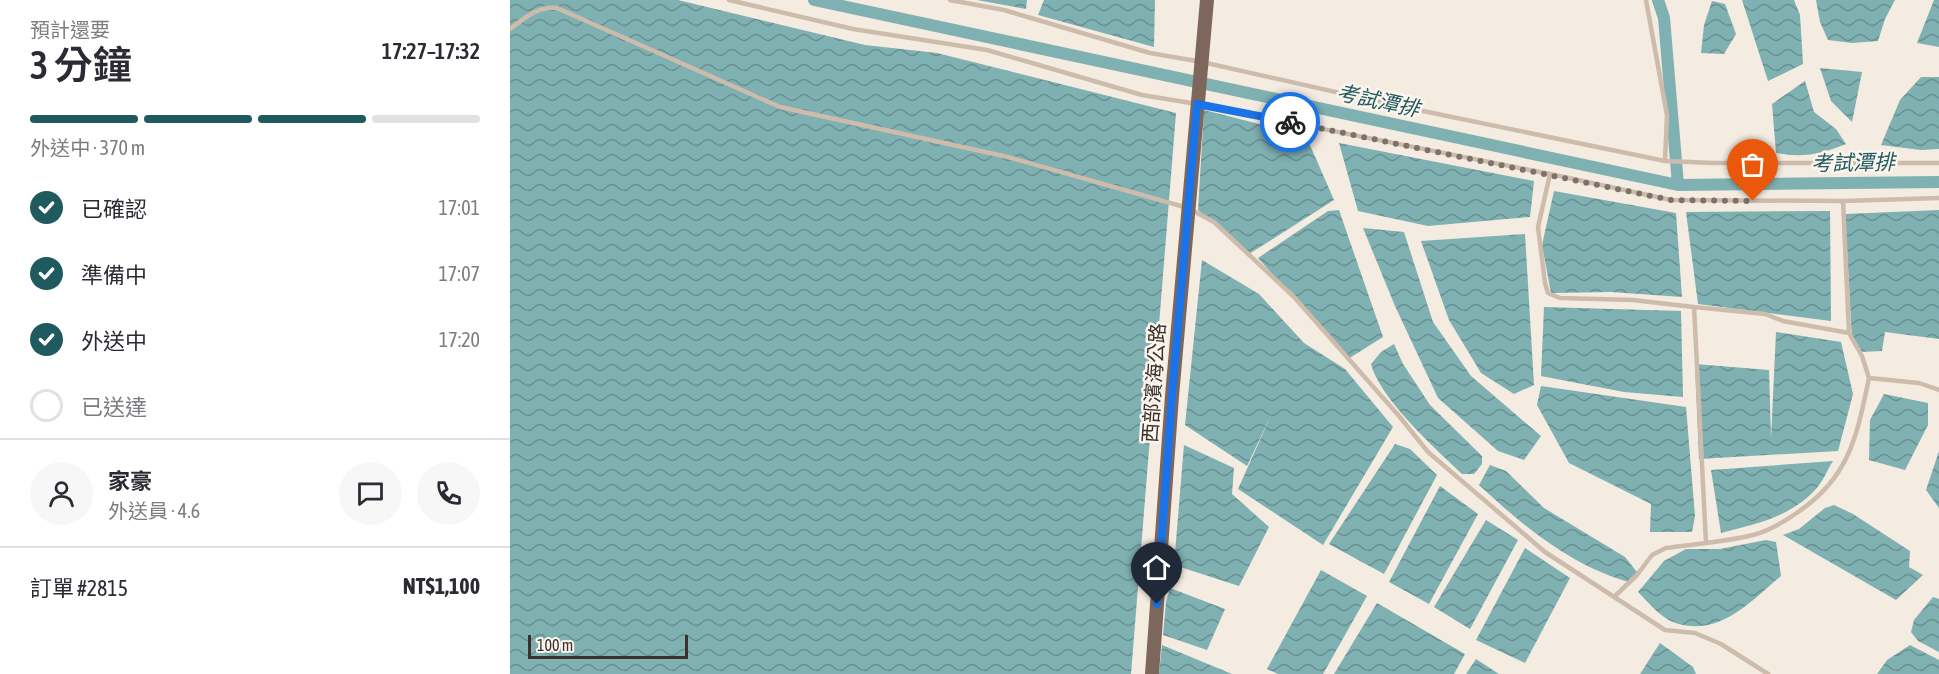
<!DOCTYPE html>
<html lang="zh-TW">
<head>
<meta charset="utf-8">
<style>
	body { margin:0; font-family:"Asap Condensed","Noto Sans TC",sans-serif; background:#f7f7f7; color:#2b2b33; height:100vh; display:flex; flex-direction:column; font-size:22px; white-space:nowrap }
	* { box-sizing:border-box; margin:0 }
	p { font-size:20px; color:#7c7c81 }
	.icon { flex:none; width:33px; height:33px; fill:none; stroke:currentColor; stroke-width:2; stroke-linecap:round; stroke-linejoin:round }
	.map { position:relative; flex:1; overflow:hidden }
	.panel { display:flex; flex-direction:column; background:#fff; width:510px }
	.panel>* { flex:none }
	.scale { position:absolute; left:18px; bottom:15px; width:160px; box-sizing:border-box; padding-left:6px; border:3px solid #3b302b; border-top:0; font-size:16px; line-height:21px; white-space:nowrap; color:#3b302b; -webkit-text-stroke:4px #fbf5ee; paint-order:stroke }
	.pin { position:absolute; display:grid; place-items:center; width:51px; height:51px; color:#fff; margin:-62px -26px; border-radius:50% 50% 50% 0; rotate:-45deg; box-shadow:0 0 6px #0007 }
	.pin .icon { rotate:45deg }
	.courier { position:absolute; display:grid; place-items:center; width:60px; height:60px; margin:-30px; border:4px solid #1a73e8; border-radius:50%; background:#fff; color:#222; box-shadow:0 2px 8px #0007 }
	.head em { font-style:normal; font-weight:600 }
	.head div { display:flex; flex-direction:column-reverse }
	.head { display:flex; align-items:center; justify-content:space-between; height:102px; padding:0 30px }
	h1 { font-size:39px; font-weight:600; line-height:45px }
	.bar { display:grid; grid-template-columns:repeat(4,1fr); gap:9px 6px; align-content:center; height:72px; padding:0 30px }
	.bar i { height:8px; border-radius:4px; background:#e1e1e2 }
	.bar .current { background:#1f5a5e }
	.bar p { grid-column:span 4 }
	.line { display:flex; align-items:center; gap:15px; padding:0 30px; border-top:2px solid #e1e1e2 }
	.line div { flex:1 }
	.round { display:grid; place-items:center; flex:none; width:63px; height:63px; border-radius:32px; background:#f7f7f7 }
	ol { padding:0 30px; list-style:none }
	li { display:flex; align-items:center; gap:18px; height:66px }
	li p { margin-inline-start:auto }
	li .icon { padding:6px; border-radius:50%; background:#1f5a5e; color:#fff; stroke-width:4 }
	li:last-child { color:#7c7c81 }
	li i { width:33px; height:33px; border:3px solid #e1e1e2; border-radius:50% }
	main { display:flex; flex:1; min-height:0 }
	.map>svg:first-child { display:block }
	.water { fill:url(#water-waves) }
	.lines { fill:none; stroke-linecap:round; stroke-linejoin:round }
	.canal { stroke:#7fb0b2; stroke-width:12 }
	.service { stroke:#cdbbac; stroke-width:4.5 }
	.primary { stroke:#7d675c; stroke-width:14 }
	.done { stroke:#7c716b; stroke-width:6; stroke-dasharray:0 10.8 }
	.route { stroke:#1a73e8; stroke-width:8 }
	.labels { text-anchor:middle; stroke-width:5; stroke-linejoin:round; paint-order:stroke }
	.street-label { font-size:20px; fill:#3b302b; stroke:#fbf5ee }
	.water-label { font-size:21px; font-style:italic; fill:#1f5a5e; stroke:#fbf5ee }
</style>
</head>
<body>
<main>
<section class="panel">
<div class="head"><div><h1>3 分鐘</h1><p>預計還要</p></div><em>17:27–17:32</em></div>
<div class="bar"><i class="current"></i><i class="current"></i><i class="current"></i><i></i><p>外送中 · 370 m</p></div>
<ol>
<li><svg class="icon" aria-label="check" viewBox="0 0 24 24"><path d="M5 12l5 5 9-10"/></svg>已確認<p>17:01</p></li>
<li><svg class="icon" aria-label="check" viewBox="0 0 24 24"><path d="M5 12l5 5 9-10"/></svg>準備中<p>17:07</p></li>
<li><svg class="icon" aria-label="check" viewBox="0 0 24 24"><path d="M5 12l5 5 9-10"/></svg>外送中<p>17:20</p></li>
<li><i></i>已送達</li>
</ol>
<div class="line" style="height:108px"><a class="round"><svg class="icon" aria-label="person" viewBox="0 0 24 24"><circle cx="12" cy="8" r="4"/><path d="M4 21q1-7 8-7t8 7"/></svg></a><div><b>家豪</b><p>外送員 · 4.6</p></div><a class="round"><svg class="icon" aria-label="chat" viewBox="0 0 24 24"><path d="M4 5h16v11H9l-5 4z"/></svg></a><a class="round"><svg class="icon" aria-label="phone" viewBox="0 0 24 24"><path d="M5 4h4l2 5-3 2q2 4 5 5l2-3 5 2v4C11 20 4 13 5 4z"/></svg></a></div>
<div class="line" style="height:78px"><div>訂單 #2815</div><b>NT$1,100</b></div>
</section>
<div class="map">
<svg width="1429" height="674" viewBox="0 0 1429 674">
	<defs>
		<pattern id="water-waves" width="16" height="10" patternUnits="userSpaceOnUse" patternTransform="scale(1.5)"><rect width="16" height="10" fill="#7fb0b2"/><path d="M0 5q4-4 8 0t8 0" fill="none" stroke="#699091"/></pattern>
	</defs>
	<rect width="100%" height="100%" fill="#f4ebe1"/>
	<path class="water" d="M0,0h168l187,45 72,8 239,60 -45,561h-621z
		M467,0h50l-1,9z
		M534,0h111l-1,47 -116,-32z
		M1232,0h52l6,15 3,49 -35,17z
		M1306,0h79l-10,19 -7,22 -26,2 -24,-3 -8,-18z
		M1424,0h5v47l-22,-4z
		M1202,1l13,3 11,30 -12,20 -23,-1 3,-28z
		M1310,68l42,4 -10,50 -21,-21z
		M1411,77h18v72l-18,1 -40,-5 19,-45z
		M1295,81l9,31 22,17 10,15c-25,10 -44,14 -70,9l-4,-49z
		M694,110l102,26 28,64 -85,54 -51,-44z
		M829,143l195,38 -4,36 -102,9 -70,-15z
		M1044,191l122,22 6,84 -71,-5 -60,1 -9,-48z
		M829,210l44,127 -35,22 -90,-101 70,-47z
		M1429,210v129l-54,-7 -3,19 -23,1 -7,-13 -7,-125z
		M1320,211l1,110 -133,-17 -12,-92z
		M853,228l41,4 29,90 38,54 70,60 -17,24 -26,-9 -60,-53 -43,-92z
		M1015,234l9,151 -20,9 -33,-21 -32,-53 -28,-79z
		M692,260l57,34 45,49 41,26 48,58 -70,118 -85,-56 34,-76 -25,53 -62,-41z
		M1034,307l137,4 2,86 -59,-5 -83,-16z
		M1266,332l65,10 12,52 -15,57 -139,8 -4,-95 74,6 2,69z
		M884,344l9,20 27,41 52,51v8l-8,10h-12c-26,-25 -82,-75 -91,-110l10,-12z
		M1031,386l145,21 9,109 -3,16h-42l1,-28 -82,-41 -32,-58z
		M1374,394l44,9v22l-23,45 -36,-10 1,-40z
		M885,444l15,5 27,26 -53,99 -55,-30z
		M674,445l50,23 -2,26 37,33 -30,59 -65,-21z
		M1429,451v57l-13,-18z
		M1323,461c-6,9 -10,21 -18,29 -25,27 -59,34 -94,43l-10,-63z
		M980,465l16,6 38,37 81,49 12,15 -5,11c-60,-16 -109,-57 -153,-98z
		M930,486l38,28 -49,90 -40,-22z
		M1324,505l19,9 57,37 -1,16 14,8 -27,25 -113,-65 16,-6 26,-21z
		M976,520l32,20 -48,89 -36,-22z
		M1256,540l10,2 5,34c-31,26 -63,63 -108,46 -13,-5 -25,-20 -35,-30l26,-31 22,-12h34z
		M1015,548l45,30 -45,85 -49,-23z
		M811,570l46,26 -44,78h-45l-11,-5z
		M660,588l55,21 -18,41 -44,-15 3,-33z
		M1423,597l6,2v53l-21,-11 -7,-9 3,-12z
		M867,603l88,51 -11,20h-120z
		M1150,643l33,24 3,7h-56z
		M652,645l70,29h-73z
		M1400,645l29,15v14h-62l10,-14z
		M966,659l23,15h-33z"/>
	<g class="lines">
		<path class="canal" d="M304,0l864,185 261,-3
			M1148,0l6,18 14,167"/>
		<path class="service" d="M219,0l124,29 134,21 155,45 55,9 353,70 121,26 172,1 96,-3
			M440,0l54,10 146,43 52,9 187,42 276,57 48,2h226
			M1136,0l21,115 -2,46
			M0,29c15,-11 27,-23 47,-21l223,99 228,50 180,51 26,14 80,75 105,119 29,36 117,100 120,78 30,3 26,11 47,30
			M1040,174l-12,53 7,56 3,10 12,5 73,2 61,7
			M1333,201l6,132 13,23 7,22 50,5 20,7
			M1196,543l-12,-236 71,7 18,7 66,12
			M1105,596l22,-21 15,-20 14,-7c28,-4 59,-6 87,-13 16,-4 31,-13 45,-23 52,-35 59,-77 71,-134"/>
		<path class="primary" d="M642,674l20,-278 35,-396"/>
	</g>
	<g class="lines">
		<path class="done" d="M780,122l381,78 82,1"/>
		<path class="route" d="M647,604l15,-208 25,-292 93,18"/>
	</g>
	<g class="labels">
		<g class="street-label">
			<text transform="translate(644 383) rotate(-86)" y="7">西部濱海公路</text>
		</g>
		<g class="water-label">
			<text transform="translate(868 101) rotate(12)" y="7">考試潭排</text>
			<text transform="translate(1343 163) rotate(-1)" y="7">考試潭排</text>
		</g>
	</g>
</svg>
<div class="scale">100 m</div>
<div class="pin" style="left:1243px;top:201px;background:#ea580c"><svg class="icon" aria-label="bag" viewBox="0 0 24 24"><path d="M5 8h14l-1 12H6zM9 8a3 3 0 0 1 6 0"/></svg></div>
<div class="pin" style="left:647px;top:604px;background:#1f2937"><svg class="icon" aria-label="home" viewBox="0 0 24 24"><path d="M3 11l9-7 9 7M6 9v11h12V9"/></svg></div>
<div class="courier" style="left:780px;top:122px"><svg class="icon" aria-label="bike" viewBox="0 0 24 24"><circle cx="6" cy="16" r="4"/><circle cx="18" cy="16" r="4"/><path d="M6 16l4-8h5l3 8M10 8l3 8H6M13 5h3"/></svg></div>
</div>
</main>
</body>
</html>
